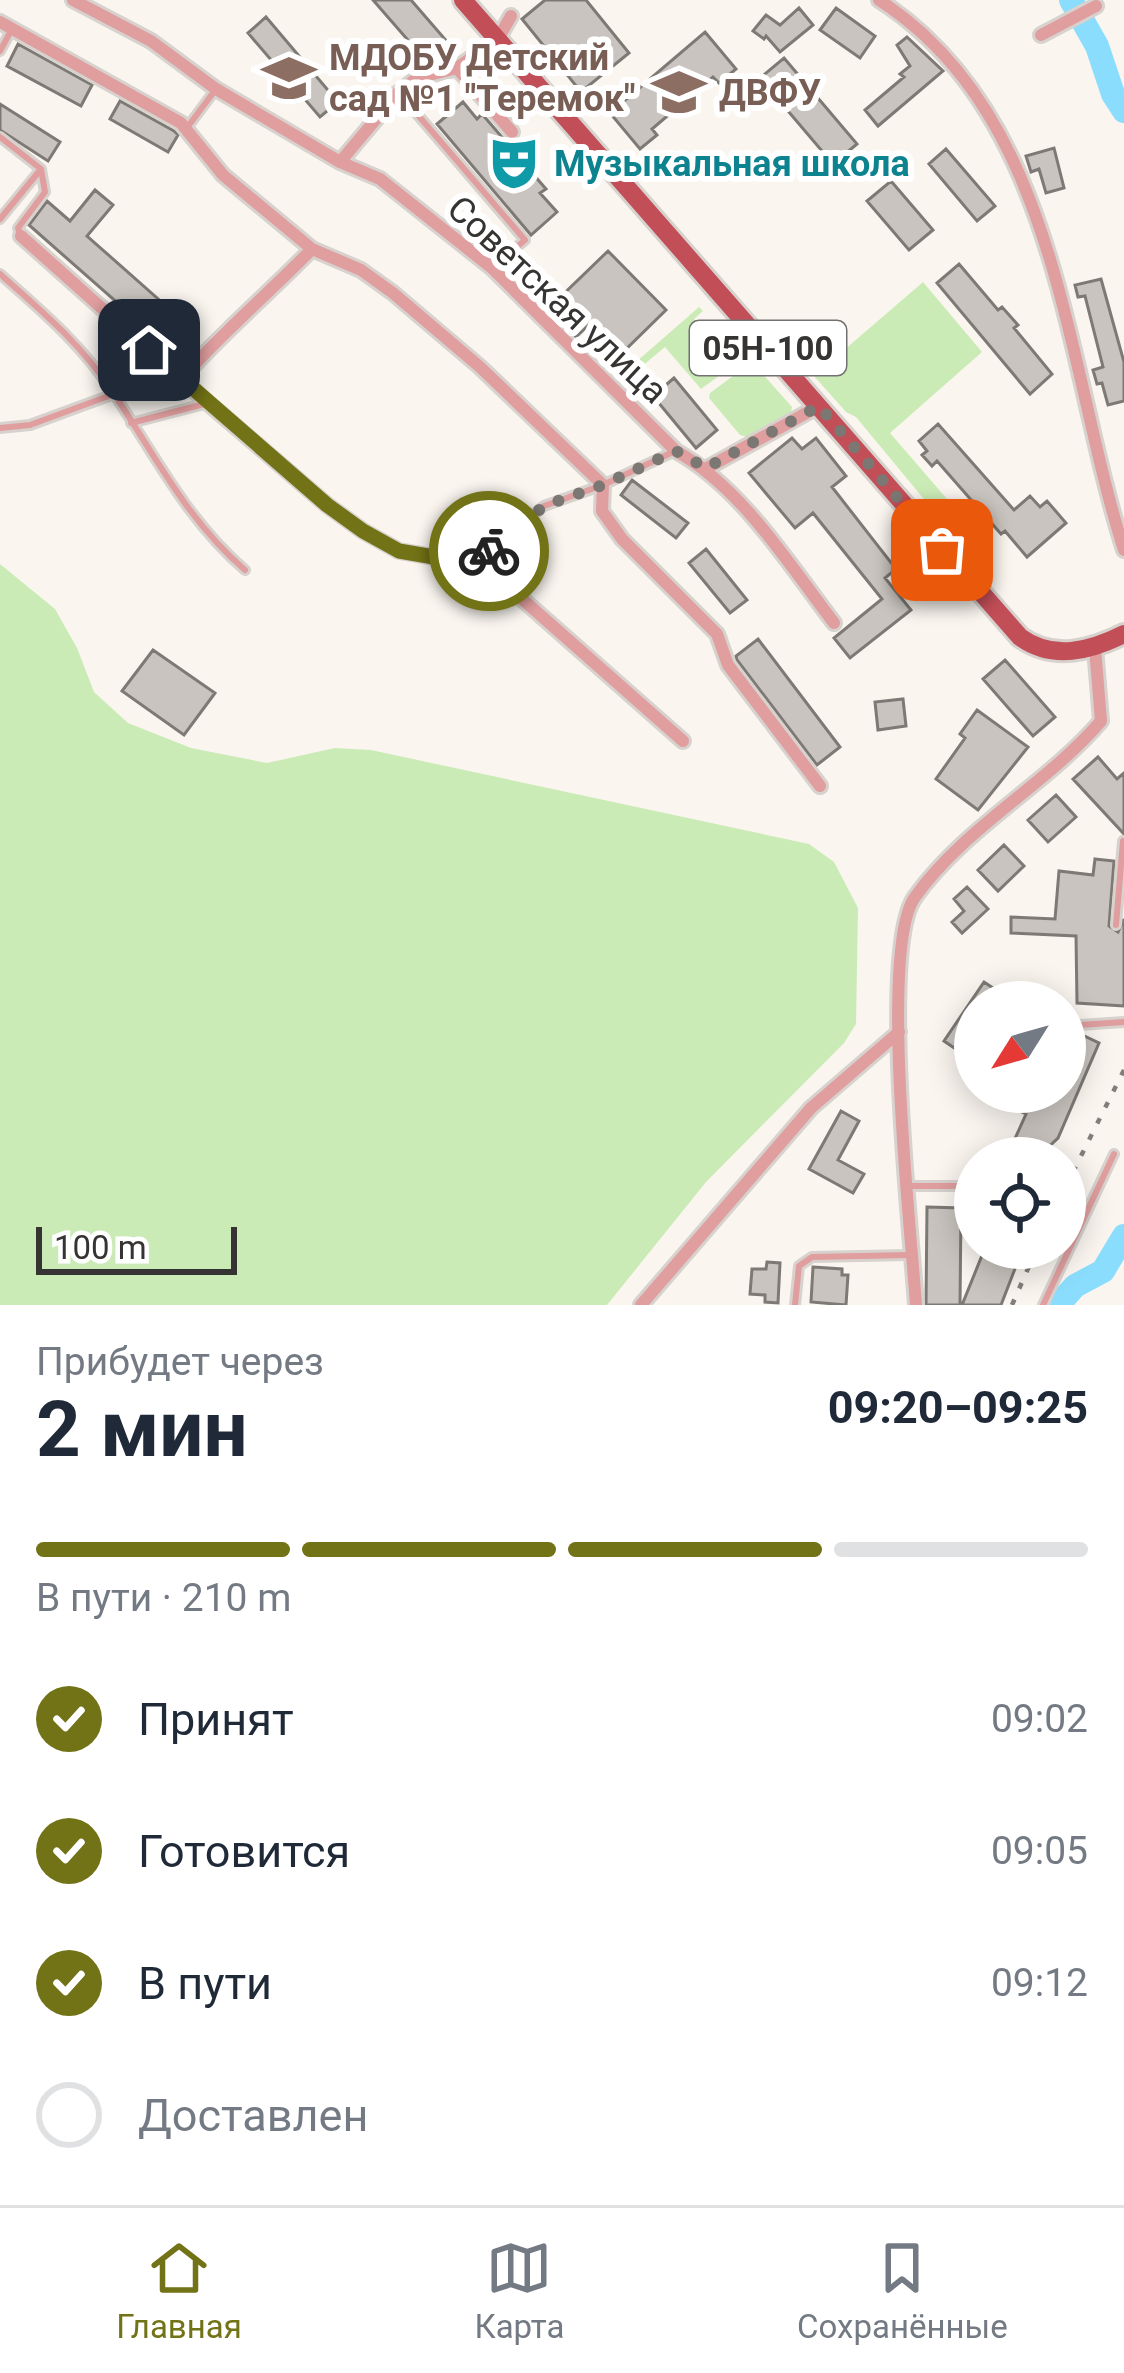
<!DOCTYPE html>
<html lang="ru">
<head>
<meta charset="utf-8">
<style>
	body { margin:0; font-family:Roboto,sans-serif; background:#f2f2f3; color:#1f2937; height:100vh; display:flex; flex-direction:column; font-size:45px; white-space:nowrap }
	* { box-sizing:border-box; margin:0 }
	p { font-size:39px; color:#747a83 }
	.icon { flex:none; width:66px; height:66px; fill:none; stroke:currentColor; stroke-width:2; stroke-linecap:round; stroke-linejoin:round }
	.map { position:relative; height:1305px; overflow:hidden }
	.panel { display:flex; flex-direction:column; background:#fff; flex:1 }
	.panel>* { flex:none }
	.needle { width:78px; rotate:233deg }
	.controls { position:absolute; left:954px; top:981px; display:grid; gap:24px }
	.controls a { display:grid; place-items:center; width:132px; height:132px; border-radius:50%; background:#fff; box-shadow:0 6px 30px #0003; font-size:60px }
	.scale { position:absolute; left:36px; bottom:30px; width:201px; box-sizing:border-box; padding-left:12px; border:6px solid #363432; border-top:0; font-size:33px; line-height:42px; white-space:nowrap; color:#363432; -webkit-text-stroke:9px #fff; paint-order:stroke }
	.pin { position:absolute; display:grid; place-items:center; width:102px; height:102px; color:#fff; margin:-51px; border-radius:24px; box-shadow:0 6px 18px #0006 }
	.courier { position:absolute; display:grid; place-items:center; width:120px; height:120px; margin:-60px; border:9px solid #727216; border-radius:50%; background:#fff; color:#222; box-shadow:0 3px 15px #0007 }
	.summary em { font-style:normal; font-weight:700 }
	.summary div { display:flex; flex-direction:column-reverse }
	.summary { display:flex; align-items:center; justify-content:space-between; height:204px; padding:0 36px }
	h1 { font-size:78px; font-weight:700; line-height:90px }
	.bar { display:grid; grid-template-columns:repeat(4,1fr); gap:18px 12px; align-content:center; height:144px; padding:0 36px }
	.bar i { height:15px; border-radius:9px; background:#e0e1e3 }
	.bar .selected { background:#727216 }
	.bar p { grid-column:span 4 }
	ol { padding:0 36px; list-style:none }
	li { display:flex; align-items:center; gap:36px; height:132px }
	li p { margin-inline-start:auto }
	li .icon { padding:12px; border-radius:50%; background:#727216; color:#fff; stroke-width:4 }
	li:last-child { color:#747a83 }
	li i { width:66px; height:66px; border:6px solid #e0e1e3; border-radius:50% }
	.menu { display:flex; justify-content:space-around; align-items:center; height:168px; border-top:3px solid #e0e1e3; background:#fff; font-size:33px; color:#747a83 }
	.menu a { display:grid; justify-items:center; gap:6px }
	.menu .selected { color:#727216 }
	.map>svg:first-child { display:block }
	.green { fill:#cbebb6 }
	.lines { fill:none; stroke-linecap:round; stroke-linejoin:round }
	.river { stroke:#8bddfe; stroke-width:24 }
	.building { fill:#c9c4bf; stroke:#7d7974; stroke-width:3 }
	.lane-casing { stroke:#d7d2cd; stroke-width:12 }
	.street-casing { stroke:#d7d2cd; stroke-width:18 }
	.primary-casing { stroke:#d7d2cd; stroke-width:24 }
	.lane { stroke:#e09e9f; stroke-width:6 }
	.street { stroke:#e09e9f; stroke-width:12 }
	.primary { stroke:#c24e58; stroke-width:18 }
	.rail { stroke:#817e7b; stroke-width:4.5; stroke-dasharray:6 12; stroke-linecap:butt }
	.done { stroke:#7b7874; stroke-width:12; stroke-dasharray:0 21.6 }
	.route { stroke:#727216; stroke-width:15 }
	.labels { text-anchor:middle; stroke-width:12; stroke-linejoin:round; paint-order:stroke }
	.shield { fill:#fff; stroke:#727170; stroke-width:3 }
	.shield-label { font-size:33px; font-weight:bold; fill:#363432 }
	.education-label { font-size:36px; font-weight:bold; fill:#785e54; stroke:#fff; text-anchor:start }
	.culture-label { font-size:36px; font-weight:bold; fill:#0d838f; stroke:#fff; text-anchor:start }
	.street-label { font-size:36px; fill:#363432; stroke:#fff }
</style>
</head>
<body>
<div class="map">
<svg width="1124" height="1305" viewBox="0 0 1124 1305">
	<rect width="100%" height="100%" fill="#faf5ef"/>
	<path class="green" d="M923,282l59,70 -92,81 76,88 -14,12 -96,-116 -10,-5 -32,-36z
		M699,307l4,4 -9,8 21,25 11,-8 16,23 -41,30 -36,-42 -48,40 -5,-4z
		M752,362l40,45 -1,5 -44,25 -7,-2 -31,-37 1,-5z
		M0,564l55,45 22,39 17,44 34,31 63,25 76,15 68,-15 36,2 438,94 25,18 24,46 -2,116 -12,19 -138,139 -99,123h-607z"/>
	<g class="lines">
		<path class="river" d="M1071,0l26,46 16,48 11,17
			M1058,1305l17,-19 28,-15 21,-35"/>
	</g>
	<path class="building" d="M373,0h38l39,45 -23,20 -12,3 -18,-21 10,-8z
		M545,0h41l43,53 -48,39 -59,-73z
		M799,8l14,17 -33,27 -14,-16 -2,3 -11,-8 13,-16 14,10z
		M836,8l39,28 -15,22 -40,-28z
		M266,17l72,85 -18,15 -72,-84z
		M705,32l31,37 -17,14 -6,-6 -61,52 5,6 -17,14 -30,-36z
		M907,37l36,34 -65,55 -13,-16 39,-33 -4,-3 10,-8 -13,-21z
		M18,44l74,41 -11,21 -74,-40z
		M784,58l73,86 -24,20 -73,-86z
		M120,101l54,30 4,4 -10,17 -58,-33z
		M463,102l14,17 5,-5 25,29 8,-1 10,12 -5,5 26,30 -6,4 17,19 -26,23 -94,-111z
		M0,104l60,38 -12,19 -48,-31z
		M1054,148l10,40 -18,5 -7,-24 -8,3 -5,-16z
		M946,149l49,57 -18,15 -48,-57z
		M891,181l42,49 -24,20 -42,-49z
		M95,190l18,15 -26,31 104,92 -20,22 -142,-125 18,-24 23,20z
		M608,251l58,59 -44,43 -30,-31 -16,15 -28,-28z
		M959,264l39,46 4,-3 16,18 -4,3 38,46 -22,20 -93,-111z
		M1101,279l23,83v39l-16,4 -6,-22 -5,1 -4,-14 10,-3 -18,-71 -7,1 -3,-12z
		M674,378l43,52 -21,18 -43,-52z
		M938,424l76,86 16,-14 10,11 7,-6 19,22 -39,34 -22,-26 -4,3 -64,-73 -5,5 -10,-11 5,-4 -8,-10z
		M792,438l10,11 14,-11 30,38 -14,11 64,82 -11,9 26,32 -61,48 -16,-20 48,-39 -69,-86 -18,15 -46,-55z
		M632,480l56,43 -12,15 -55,-43z
		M706,549l41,51 -17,13 -41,-50z
		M758,639l82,108 -23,18 -80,-105 -1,-4z
		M153,650l62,43 -31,42 -62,-44z
		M1005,660l50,57 -22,19 -50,-57z
		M903,699l3,27 -28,4 -3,-28z
		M977,710l51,37 -50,63 -42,-31 29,-41 -5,-4z
		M1098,757l19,22 7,-6v61l-51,-55z
		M1056,795l20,22 -28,25 -20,-22z
		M1004,845l20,21 -26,25 -20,-21z
		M1095,859l19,2 -5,65 9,6 6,-13v87l-47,-3 -1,-67 -65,-3v-16l44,2 4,-48 34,4z
		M967,887l21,22 -26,24 -10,-11 12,-11 -10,-12z
		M984,982l30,20h-39v60l-31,-21z
		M1070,1033h8l21,10 -41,95 -18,17 -27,-12 13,-29 -15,-7 7,-15h47v-49z
		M841,1111l18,10 -21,39 26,14 -11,19 -44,-24z
		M927,1207l34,1 -1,97h-34z
		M985,1248h38l-22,57h-39z
		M767,1262l13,1 -2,40 -13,-1v-7l-15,-1 2,-25h14z
		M813,1267l29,2v6h6l-2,30 -35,-3z"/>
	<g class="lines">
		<defs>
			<path id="lane" d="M0,51l12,-22
				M399,93l126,147 -33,28
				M186,129l30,-40
				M0,137l41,32 -41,50
				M21,236l-3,-8 27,-36 -4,-23
				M0,274c42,37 83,72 114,120 42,63 73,126 131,176
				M131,423l77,-20
				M0,428l30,-3 84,-31
				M477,559l67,-53 59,-21 70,-33
				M1116,925l7,-84
				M1065,1026l59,-4
				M908,1186h62l5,10
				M795,1305l4,-39 13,-9 97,-2
				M1043,1305l71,-151"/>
			<path id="street" d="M73,0l78,41 65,48 124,73 40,17 112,89 184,183c66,37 112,112 158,172
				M879,0c180,116 186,365 245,550
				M0,22l181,101 42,52 89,74 49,21 32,23 87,74 123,118 -1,26 20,28 95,95 11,31 92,121
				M1041,35l55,-29
				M457,68l55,64
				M340,162l58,-69 19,-15 40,-10 41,-29 13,-23
				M21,236l187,167 119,102 36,26 36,20 64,11 14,-3 206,182
				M181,379c41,-46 88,-86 131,-130
				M707,468l112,-62
				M641,1305l170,-197 88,-76
				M916,1305c-5,-75 -37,-358 -1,-408 50,-70 131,-112 186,-176l-6,-73"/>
			<path id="primary" d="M463,0l557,637c33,24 70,14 104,-3"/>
		</defs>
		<use href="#lane" class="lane-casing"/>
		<use href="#street" class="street-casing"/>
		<use href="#primary" class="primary-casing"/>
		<use href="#lane" class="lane"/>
		<use href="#street" class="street"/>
		<use href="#primary" class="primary"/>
		<path class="rail" d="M1065,1188l59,-118
			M1012,1305l25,-57"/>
	</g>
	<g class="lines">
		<path class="done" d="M489,551l55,-45 59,-21 73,-34 30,17 113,-62 123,144"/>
		<path class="route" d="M149,350l178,155 36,26 36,20 64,11 26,-11"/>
	</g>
	<defs>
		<symbol id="school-bare" viewBox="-9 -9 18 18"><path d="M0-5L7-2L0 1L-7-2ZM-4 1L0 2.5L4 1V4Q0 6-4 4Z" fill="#8d6e63" stroke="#fff" stroke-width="2.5" paint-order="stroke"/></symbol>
		<symbol id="university-bare" viewBox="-9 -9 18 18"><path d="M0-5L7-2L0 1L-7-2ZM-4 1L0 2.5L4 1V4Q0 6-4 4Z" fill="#8d6e63" stroke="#fff" stroke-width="2.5" paint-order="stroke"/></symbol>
		<symbol id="theatre-bare" viewBox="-9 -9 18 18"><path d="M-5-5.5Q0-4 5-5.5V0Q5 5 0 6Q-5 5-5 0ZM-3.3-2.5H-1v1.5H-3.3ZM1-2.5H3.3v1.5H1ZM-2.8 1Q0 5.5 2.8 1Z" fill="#0f9aa8" stroke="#fff" stroke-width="2.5" paint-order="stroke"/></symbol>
	</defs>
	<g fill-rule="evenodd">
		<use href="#school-bare" x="251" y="40" width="76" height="76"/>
		<use href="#university-bare" x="641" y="54" width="76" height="76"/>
		<use href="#theatre-bare" x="476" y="125" width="76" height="76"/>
	</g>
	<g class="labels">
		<rect class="shield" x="690" y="321" width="156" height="54" rx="9"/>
		<g class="shield-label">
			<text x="768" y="360">05Н-100</text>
		</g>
		<g class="education-label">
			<text x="329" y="70">МДОБУ Детский<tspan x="329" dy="41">сад №1 "Теремок"</tspan></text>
			<text x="719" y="105">ДВФУ</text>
		</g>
		<g class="culture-label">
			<text x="554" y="176">Музыкальная школа</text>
		</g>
		<g class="street-label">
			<text transform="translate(558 299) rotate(43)" y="13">Советская улица</text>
		</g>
	</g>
</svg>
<div class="controls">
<a><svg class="needle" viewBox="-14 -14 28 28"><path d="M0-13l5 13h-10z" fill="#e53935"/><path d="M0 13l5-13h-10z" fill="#747a83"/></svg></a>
<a><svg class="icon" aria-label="locate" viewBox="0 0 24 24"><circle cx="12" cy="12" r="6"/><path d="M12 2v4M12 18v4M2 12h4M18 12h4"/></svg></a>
</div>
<div class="scale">100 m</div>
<div class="pin" style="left:942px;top:550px;background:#ea580c"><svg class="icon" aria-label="bag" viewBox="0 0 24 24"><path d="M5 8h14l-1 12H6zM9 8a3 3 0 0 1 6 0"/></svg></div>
<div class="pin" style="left:149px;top:350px;background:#1f2937"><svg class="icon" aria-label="home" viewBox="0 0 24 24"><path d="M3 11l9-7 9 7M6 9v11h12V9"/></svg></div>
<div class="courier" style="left:489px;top:551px"><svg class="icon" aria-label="bike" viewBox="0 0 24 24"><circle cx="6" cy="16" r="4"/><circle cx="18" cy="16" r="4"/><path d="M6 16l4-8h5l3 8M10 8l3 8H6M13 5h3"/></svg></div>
</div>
<section class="panel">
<div class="summary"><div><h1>2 мин</h1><p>Прибудет через</p></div><em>09:20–09:25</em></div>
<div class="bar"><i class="selected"></i><i class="selected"></i><i class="selected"></i><i></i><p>В пути · 210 m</p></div>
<ol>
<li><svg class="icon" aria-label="check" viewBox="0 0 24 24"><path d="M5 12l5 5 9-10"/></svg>Принят<p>09:02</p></li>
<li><svg class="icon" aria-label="check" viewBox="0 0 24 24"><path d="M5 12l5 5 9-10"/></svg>Готовится<p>09:05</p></li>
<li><svg class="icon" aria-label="check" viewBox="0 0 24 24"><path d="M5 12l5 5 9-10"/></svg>В пути<p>09:12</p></li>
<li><i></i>Доставлен</li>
</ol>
</section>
<nav class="menu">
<a class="selected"><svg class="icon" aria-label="home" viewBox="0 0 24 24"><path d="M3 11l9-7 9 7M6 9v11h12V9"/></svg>Главная</a>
<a><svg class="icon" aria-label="map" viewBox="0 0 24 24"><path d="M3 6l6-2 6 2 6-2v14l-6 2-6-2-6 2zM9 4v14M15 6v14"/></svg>Карта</a>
<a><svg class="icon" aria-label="saved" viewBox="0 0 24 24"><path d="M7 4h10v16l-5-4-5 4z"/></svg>Сохранённые</a>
</nav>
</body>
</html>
